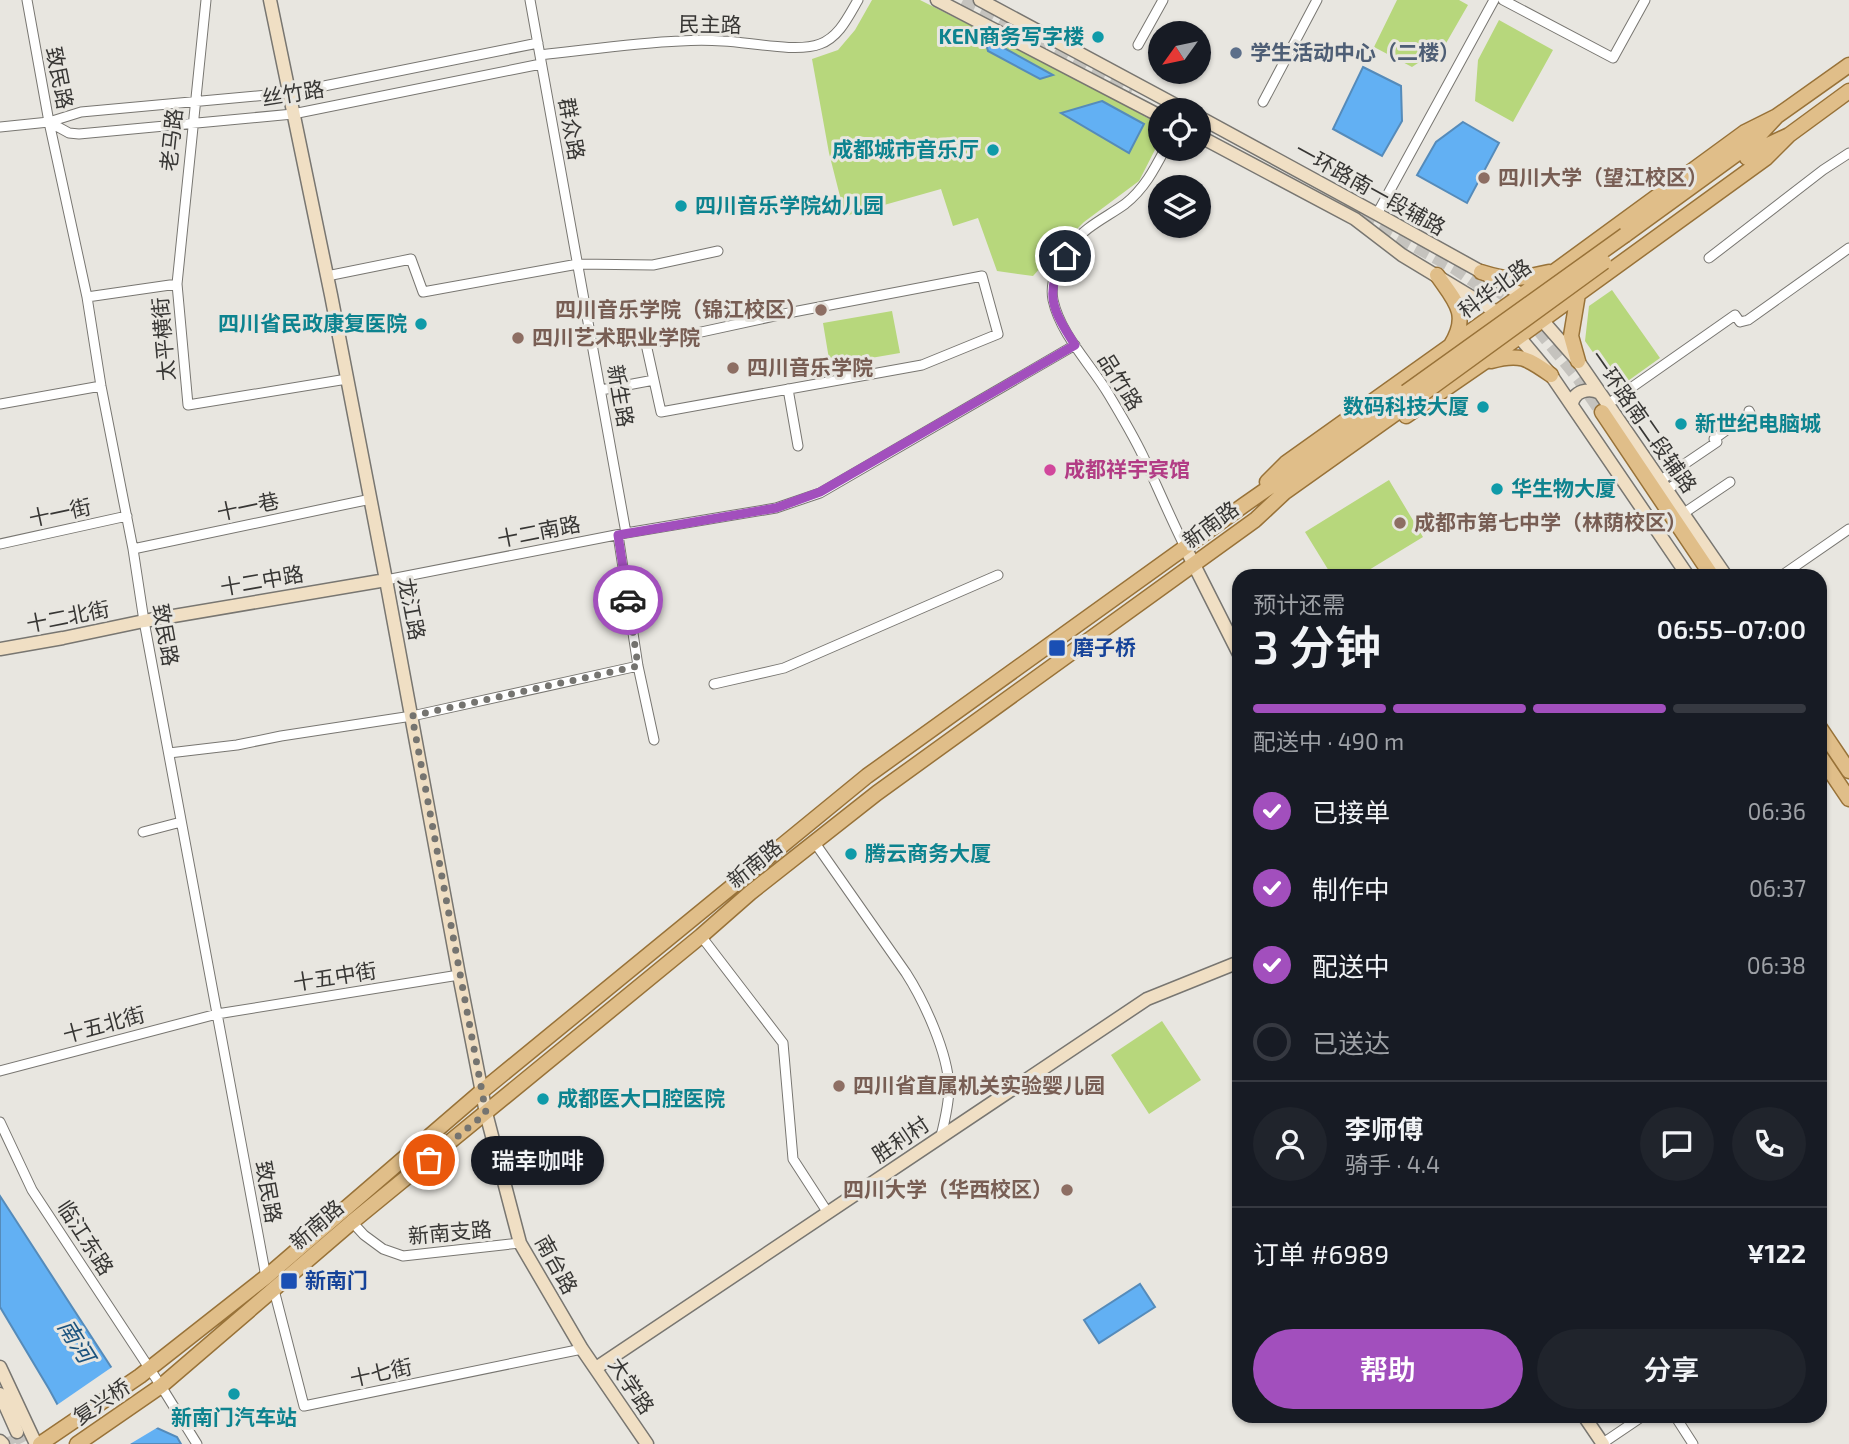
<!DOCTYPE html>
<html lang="zh">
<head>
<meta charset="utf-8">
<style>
	body { margin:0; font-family:"Exo 2","Noto Sans SC",sans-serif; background:#20242c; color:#f1f3f6; height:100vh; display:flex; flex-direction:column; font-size:26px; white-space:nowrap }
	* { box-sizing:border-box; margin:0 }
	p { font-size:23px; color:#9ea1a6 }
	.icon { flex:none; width:38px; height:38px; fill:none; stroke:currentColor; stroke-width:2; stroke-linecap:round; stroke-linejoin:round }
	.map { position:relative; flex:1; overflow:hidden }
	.panel { position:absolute; left:1232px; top:569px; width:595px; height:854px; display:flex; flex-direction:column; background:#171b24; border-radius:21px; box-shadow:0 2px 5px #0004 }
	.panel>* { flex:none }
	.needle { width:46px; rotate:237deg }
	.buttons { position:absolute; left:1148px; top:21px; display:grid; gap:14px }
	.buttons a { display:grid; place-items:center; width:63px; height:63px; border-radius:50%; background:#171b24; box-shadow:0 2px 5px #0004; font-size:35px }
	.pin { position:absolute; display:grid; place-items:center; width:60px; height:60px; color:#fff; margin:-30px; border:4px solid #fff; border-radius:50%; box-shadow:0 2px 7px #0007 }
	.courier { position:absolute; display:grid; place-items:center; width:70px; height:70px; margin:-35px; border:5px solid #a24fbd; border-radius:50%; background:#fff; color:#222; box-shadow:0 2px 9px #0007 }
	.bubble { position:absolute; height:49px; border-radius:24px; background:#171b24; box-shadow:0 2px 5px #0004; font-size:23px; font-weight:600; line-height:49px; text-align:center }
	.overview em { font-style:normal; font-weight:600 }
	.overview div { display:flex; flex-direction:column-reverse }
	.overview { display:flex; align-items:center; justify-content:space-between; height:119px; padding:0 21px }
	h1 { font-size:46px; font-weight:600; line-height:52px }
	.bar { display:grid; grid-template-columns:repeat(4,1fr); gap:10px 7px; align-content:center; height:84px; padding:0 21px }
	.bar i { height:9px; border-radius:5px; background:#363941 }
	.bar .current { background:#a24fbd }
	.bar p { grid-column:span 4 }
	.line { display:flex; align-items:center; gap:18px; padding:0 21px; border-top:2px solid #363941 }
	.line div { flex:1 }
	.round { display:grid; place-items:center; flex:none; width:74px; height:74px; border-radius:37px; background:#20242c }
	ol { padding:0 21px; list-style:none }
	li { display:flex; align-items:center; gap:21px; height:77px }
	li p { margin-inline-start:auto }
	li .icon { padding:7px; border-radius:50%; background:#a24fbd; color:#fff; stroke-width:4 }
	li:last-child { color:#9ea1a6 }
	li i { width:38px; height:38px; border:4px solid #363941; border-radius:50% }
	.primary-button { display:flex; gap:14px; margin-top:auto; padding:14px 21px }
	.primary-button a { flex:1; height:80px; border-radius:42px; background:#a24fbd; color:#fff; font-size:28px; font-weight:600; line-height:80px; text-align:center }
	.primary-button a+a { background:#20242c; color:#f1f3f6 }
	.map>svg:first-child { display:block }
	.green { fill:#b7d77c }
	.water { fill:#62b0f3; stroke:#558bba; stroke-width:2 }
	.pier { fill:#e8e6e0 }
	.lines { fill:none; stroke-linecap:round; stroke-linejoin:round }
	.secondary-tunnel { stroke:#c5c3be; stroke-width:12; stroke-dasharray:12 6; stroke-linecap:butt }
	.primary-tunnel { stroke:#c5c3be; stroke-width:14; stroke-dasharray:14 7; stroke-linecap:butt }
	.street-casing { stroke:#787671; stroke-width:11 }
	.secondary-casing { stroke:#787671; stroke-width:15 }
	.primary-casing { stroke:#987238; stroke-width:17 }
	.street { stroke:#fff; stroke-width:9 }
	.secondary { stroke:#f0dfc4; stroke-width:12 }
	.primary { stroke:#e0be89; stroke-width:14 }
	.primary-bridge-casing { stroke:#987238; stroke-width:17; stroke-linecap:butt }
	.primary-bridge { stroke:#e0be89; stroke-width:14 }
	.done { stroke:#757470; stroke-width:7; stroke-dasharray:0 12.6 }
	.route { stroke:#a24fbd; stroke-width:9 }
	.culture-dot { fill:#0f9aa8; stroke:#e8e6e0; stroke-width:2.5 }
	.service-dot { fill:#5c6f8a; stroke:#e8e6e0; stroke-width:2.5 }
	.education-dot { fill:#8d6e63; stroke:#e8e6e0; stroke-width:2.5 }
	.hotel-dot { fill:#d1479c; stroke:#e8e6e0; stroke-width:2.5 }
	.transit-dot { fill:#1a4fb4; stroke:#e8e6e0; stroke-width:2.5 }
	.labels { text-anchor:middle; stroke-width:6; stroke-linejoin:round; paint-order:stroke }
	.street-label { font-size:21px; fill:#373634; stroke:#e8e6e0 }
	.culture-label { font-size:21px; font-weight:bold; fill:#0d838f; stroke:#e8e6e0; text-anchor:start }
	.service-label { font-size:21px; font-weight:bold; fill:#4e5e75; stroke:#e8e6e0; text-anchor:start }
	.education-label { font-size:21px; font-weight:bold; fill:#785e54; stroke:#e8e6e0; text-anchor:start }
	.hotel-label { font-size:21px; font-weight:bold; fill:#b23c85; stroke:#e8e6e0; text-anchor:start }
	.transit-label { font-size:21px; font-weight:bold; fill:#164399; stroke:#e8e6e0; text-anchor:start }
	.water-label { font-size:23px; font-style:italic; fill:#1b537e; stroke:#e8e6e0 }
</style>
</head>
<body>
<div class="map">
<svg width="1849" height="1444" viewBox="0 0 1849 1444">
	<rect width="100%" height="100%" fill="#e8e6e0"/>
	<path class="green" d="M872,0h48l167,84 73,41v15l-21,41 -55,41 -22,22 -29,32 -36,-5 -19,-53 -25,8 -12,-37 -96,27 -16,-63 -17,-94 26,-9 17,-20z
		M1397,0h62l9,5 -23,40 -33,22 -38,-20z
		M1499,20l54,30 -40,72 -38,-21 3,-41z
		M1612,290l48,68 -42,30 -33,-47 4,-35z
		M892,311l8,42 -70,12 -7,-42z
		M1389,480l34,57 -64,39h-27l-27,-44z
		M1162,1021l39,59 -52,34 -38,-59z"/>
	<path class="water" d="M984,37l69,38 -13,4 -52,-28z
		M1363,67l38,19 1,35 -20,35 -49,-27z
		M1102,101l42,23 -15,29 -68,-40z
		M1463,122l36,21 -32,60 -50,-28 19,-33z
		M0,1196l148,228 29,13 4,7h-102l-30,-55 -49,-82z
		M1140,1284l15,23 -56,36 -15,-23z"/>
	<path class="pier" d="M115,1365l36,56 9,5 -30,18h-55l-21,-37z"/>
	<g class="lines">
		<path class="secondary-tunnel" d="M17,1432l6,12
			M10,1436l3,8"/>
		<path class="primary-tunnel" d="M963,0l170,89
			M1343,206l111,61 26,18
			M1476,274l42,30 61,74 23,34"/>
		<defs>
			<path id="street" d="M27,0l22,122 38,175 14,89 32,163 11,72 122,656
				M206,0l-29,284 11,121 159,-26
				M530,0l96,533
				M1503,0l110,58 32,-58
				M1138,45l25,-45
				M540,55c47,-5 94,-12 140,-14 14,-1 29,-1 43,0 26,1 74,12 97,3 19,-7 28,-27 38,-44
				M1263,102l54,-102
				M49,122l20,11 10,1 214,-20 248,-50
				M0,127l49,-5 32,-10 208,-19 249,-50
				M1165,149c-11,21 -21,40 -40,55 -18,13 -41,23 -54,42 -11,16 -22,34 -18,54 8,36 38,64 56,95 12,20 24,40 34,61 14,30 27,61 42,91
				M1377,214l117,-214
				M1709,258l114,-88 26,-17
				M327,276l84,-17 12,33 155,-28 75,1 65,-14
				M982,276l16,58 -76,31 -261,47 -15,-68 147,-32z
				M87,297l90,-13
				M788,389l10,57
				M601,390l53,-10
				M0,404l101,-18
				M1608,404l127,-89 5,7 8,-2 101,-72
				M1661,480l56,-38 -3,-3 36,-26 -1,-2
				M1668,489l11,-7
				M1684,513l46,-31
				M618,535l20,131 16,74
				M0,544l127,-28
				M133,549l238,-50
				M1781,576l68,-47
				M386,580l240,-47 150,-25 44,-15 255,-148
				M714,684l70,-16 214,-93
				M169,753l68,-8 44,-9 131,-20 226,-50
				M143,832l38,-10
				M815,843l91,130c18,28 42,80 43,114 0,16 -4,33 -8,49
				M701,936l82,107 10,116 35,54
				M0,1071l217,-57 242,-39
				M0,1122l32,68 129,196 36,58
				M352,1222l12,13 19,14 20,7 117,-13
				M274,1290l30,116 278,-57
				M1675,1416l18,28
				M1603,1443l40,-27"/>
			<path id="secondary" d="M270,0l61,295 55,285 73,395 27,138 34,130 62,106 65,95
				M937,0l223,116
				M980,0l205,110
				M1199,117l178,97 146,81 19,25 36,41 148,215
				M1199,136l156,83 47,36 96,58 4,4
				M1514,331l37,44 137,201
				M1572,405c1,-14 17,-18 28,-12
				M1185,547l54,107
				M0,649l63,-11 81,-17 242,-41
				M0,1367l36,77
				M596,1368l551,-369 92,-37
				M0,1394l17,38
				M1584,1416l19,28
				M0,1441l3,3"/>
			<path id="primary" d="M1747,158l12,-9 30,-14 60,-44
				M1625,235l128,-93 24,-26 72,-51
				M1481,272c32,10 37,7 68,0
				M1437,275c18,26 33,39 14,70
				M1491,361c29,-8 36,-3 60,14
				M1578,361l-7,-25 7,-42
				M1602,412l110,164
				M1406,416l77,-53 283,-205 23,-23
				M1267,482l19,-19 258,-184 201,-147 32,-16
				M1820,728l29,43
				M1820,756l29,43
				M40,1444l100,-68 126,-99 216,-186 385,-315 377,-271 162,-113
				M77,1444l84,-58 191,-164 349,-286 49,-43 127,-100 378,-273 30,-28 128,-91"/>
		</defs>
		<use href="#street" class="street-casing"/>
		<use href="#secondary" class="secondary-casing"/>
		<use href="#primary" class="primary-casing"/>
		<use href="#street" class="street"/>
		<use href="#secondary" class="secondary"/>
		<use href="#primary" class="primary"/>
		<defs>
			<path id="primary-bridge" d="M1406,392l219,-157
				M1413,401l191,-139"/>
		</defs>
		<use href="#primary-bridge" class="primary-bridge-casing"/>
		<use href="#primary-bridge" class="primary-bridge"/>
	</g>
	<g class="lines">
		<path class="done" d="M429,1160l57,-47 -74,-397 226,-50 -10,-66"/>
		<path class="route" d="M628,600l-10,-65 158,-27 44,-16 255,-147c-22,-34 -32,-52 -10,-89"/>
	</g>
	<g class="culture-dot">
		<circle cx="1098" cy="37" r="7"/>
		<circle cx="993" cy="150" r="7"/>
		<circle cx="681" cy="206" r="7"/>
		<circle cx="421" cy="324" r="7"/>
		<circle cx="1483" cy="407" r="7"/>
		<circle cx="1681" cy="424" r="7"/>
		<circle cx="1497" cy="489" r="7"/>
		<circle cx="851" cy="854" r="7"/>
		<circle cx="543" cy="1099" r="7"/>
		<circle cx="234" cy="1394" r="7"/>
	</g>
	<circle class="service-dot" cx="1236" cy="53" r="7"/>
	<g class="education-dot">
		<circle cx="1484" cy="178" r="7"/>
		<circle cx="821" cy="310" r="7"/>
		<circle cx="518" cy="338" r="7"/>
		<circle cx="733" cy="368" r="7"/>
		<circle cx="1400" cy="523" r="7"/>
		<circle cx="839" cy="1086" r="7"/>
		<circle cx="1067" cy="1190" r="7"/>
	</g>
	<circle class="hotel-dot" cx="1050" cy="470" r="7"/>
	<g class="transit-dot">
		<rect x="1048" y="639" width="18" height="18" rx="3.5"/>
		<rect x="280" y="1272" width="18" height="18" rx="3.5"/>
	</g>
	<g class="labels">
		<g class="street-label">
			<text transform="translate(710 25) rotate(1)" y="7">民主路</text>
			<text transform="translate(59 78) rotate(79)" y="7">致民路</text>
			<text transform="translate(293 94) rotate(-9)" y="7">丝竹路</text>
			<text transform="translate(571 129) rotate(80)" y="7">群众路</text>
			<text transform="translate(172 140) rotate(-84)" y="7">老马路</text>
			<text transform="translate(1370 189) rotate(29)" y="7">一环路南一段辅路</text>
			<text transform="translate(1495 289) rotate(-36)" y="7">科华北路</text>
			<text transform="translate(164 339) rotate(-95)" y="7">太平横街</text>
			<text transform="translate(1120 382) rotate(58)" y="7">品竹路</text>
			<text transform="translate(620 396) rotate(80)" y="7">新生路</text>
			<text transform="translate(1643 422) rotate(55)" y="7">一环路南二段辅路</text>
			<text transform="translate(248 507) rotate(-12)" y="7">十一巷</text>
			<text transform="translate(60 513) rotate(-12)" y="7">十一街</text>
			<text transform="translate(1211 525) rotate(-36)" y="7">新南路</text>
			<text transform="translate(539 532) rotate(-11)" y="7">十二南路</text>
			<text transform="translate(262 581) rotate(-10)" y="7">十二中路</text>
			<text transform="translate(411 609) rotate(79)" y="7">龙江路</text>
			<text transform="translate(68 617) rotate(-11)" y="7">十二北街</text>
			<text transform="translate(165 635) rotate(80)" y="7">致民路</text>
			<text transform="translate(755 864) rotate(-39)" y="7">新南路</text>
			<text transform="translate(335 977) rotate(-9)" y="7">十五中街</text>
			<text transform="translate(104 1025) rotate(-15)" y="7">十五北街</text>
			<text transform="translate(901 1140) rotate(-34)" y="7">胜利村</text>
			<text transform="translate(268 1192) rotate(80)" y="7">致民路</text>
			<text transform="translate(317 1225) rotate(-41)" y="7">新南路</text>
			<text transform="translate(450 1233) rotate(-5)" y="7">新南支路</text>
			<text transform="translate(85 1238) rotate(57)" y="7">临江东路</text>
			<text transform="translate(556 1265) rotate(61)" y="7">南台路</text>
			<text transform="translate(381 1373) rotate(-12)" y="7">十七街</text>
			<text transform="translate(631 1386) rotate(56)" y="7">大学路</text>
			<text transform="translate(102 1402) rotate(-34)" y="7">复兴桥</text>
		</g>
		<g class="culture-label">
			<text x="1084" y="44" text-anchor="end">KEN商务写字楼</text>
			<text x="979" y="157" text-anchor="end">成都城市音乐厅</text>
			<text x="695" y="213">四川音乐学院幼儿园</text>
			<text x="407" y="331" text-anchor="end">四川省民政康复医院</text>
			<text x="1469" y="414" text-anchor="end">数码科技大厦</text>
			<text x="1695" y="431">新世纪电脑城</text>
			<text x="1511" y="496">华生物大厦</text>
			<text x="865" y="861">腾云商务大厦</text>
			<text x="557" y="1106">成都医大口腔医院</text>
			<text x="234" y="1425" text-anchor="middle">新南门汽车站</text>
		</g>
		<g class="service-label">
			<text x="1250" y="60">学生活动中心（二楼）</text>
		</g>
		<g class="education-label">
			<text x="1498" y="185">四川大学（望江校区）</text>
			<text x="807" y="317" text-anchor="end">四川音乐学院（锦江校区）</text>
			<text x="532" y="345">四川艺术职业学院</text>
			<text x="747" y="375">四川音乐学院</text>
			<text x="1414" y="530">成都市第七中学（林荫校区）</text>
			<text x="853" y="1093">四川省直属机关实验婴儿园</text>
			<text x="1053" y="1197" text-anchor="end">四川大学（华西校区）</text>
		</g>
		<g class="hotel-label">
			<text x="1064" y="477">成都祥宇宾馆</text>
		</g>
		<g class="transit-label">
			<text x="1073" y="655">磨子桥</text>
			<text x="305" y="1288">新南门</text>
		</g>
		<g class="water-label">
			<text transform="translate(76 1341) rotate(58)" y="8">南河</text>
		</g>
	</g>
</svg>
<div class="buttons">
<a><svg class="needle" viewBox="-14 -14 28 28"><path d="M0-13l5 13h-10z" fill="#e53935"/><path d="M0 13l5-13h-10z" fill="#9ea1a6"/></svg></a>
<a><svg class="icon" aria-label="locate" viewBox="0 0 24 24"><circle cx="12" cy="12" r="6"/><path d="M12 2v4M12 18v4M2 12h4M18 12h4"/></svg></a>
<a><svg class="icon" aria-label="layers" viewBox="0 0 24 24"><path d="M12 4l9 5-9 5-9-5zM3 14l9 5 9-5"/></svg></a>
</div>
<div class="pin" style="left:429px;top:1160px;background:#ea580c"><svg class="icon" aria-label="bag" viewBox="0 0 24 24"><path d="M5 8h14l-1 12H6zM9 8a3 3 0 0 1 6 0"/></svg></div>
<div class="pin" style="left:1065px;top:256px;background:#1f2937"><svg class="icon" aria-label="home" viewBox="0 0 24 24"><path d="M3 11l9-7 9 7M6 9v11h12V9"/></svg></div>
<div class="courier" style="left:628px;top:600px"><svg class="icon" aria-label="car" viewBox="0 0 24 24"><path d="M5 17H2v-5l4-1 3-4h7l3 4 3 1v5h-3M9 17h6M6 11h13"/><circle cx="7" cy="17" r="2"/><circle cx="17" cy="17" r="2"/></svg></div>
<div class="bubble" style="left:471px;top:1136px;width:133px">瑞幸咖啡</div>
<section class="panel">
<div class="overview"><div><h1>3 分钟</h1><p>预计还需</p></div><em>06:55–07:00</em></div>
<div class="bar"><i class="current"></i><i class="current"></i><i class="current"></i><i></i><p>配送中 · 490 m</p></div>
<ol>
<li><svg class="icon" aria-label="check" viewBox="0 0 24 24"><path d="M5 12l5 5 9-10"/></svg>已接单<p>06:36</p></li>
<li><svg class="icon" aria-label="check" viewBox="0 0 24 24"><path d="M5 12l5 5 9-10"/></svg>制作中<p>06:37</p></li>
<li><svg class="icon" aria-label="check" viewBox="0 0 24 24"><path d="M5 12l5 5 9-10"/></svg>配送中<p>06:38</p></li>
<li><i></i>已送达</li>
</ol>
<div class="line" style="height:126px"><a class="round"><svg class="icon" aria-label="person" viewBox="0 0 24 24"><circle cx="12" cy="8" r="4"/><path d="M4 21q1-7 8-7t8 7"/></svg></a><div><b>李师傅</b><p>骑手 · 4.4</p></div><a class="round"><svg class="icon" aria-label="chat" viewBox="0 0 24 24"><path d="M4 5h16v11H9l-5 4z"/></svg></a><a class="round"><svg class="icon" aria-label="phone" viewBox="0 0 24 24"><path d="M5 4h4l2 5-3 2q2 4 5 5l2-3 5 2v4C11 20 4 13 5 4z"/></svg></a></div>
<div class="line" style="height:91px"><div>订单 #6989</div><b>¥122</b></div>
<div class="primary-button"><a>帮助</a><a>分享</a></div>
</section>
</div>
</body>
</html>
